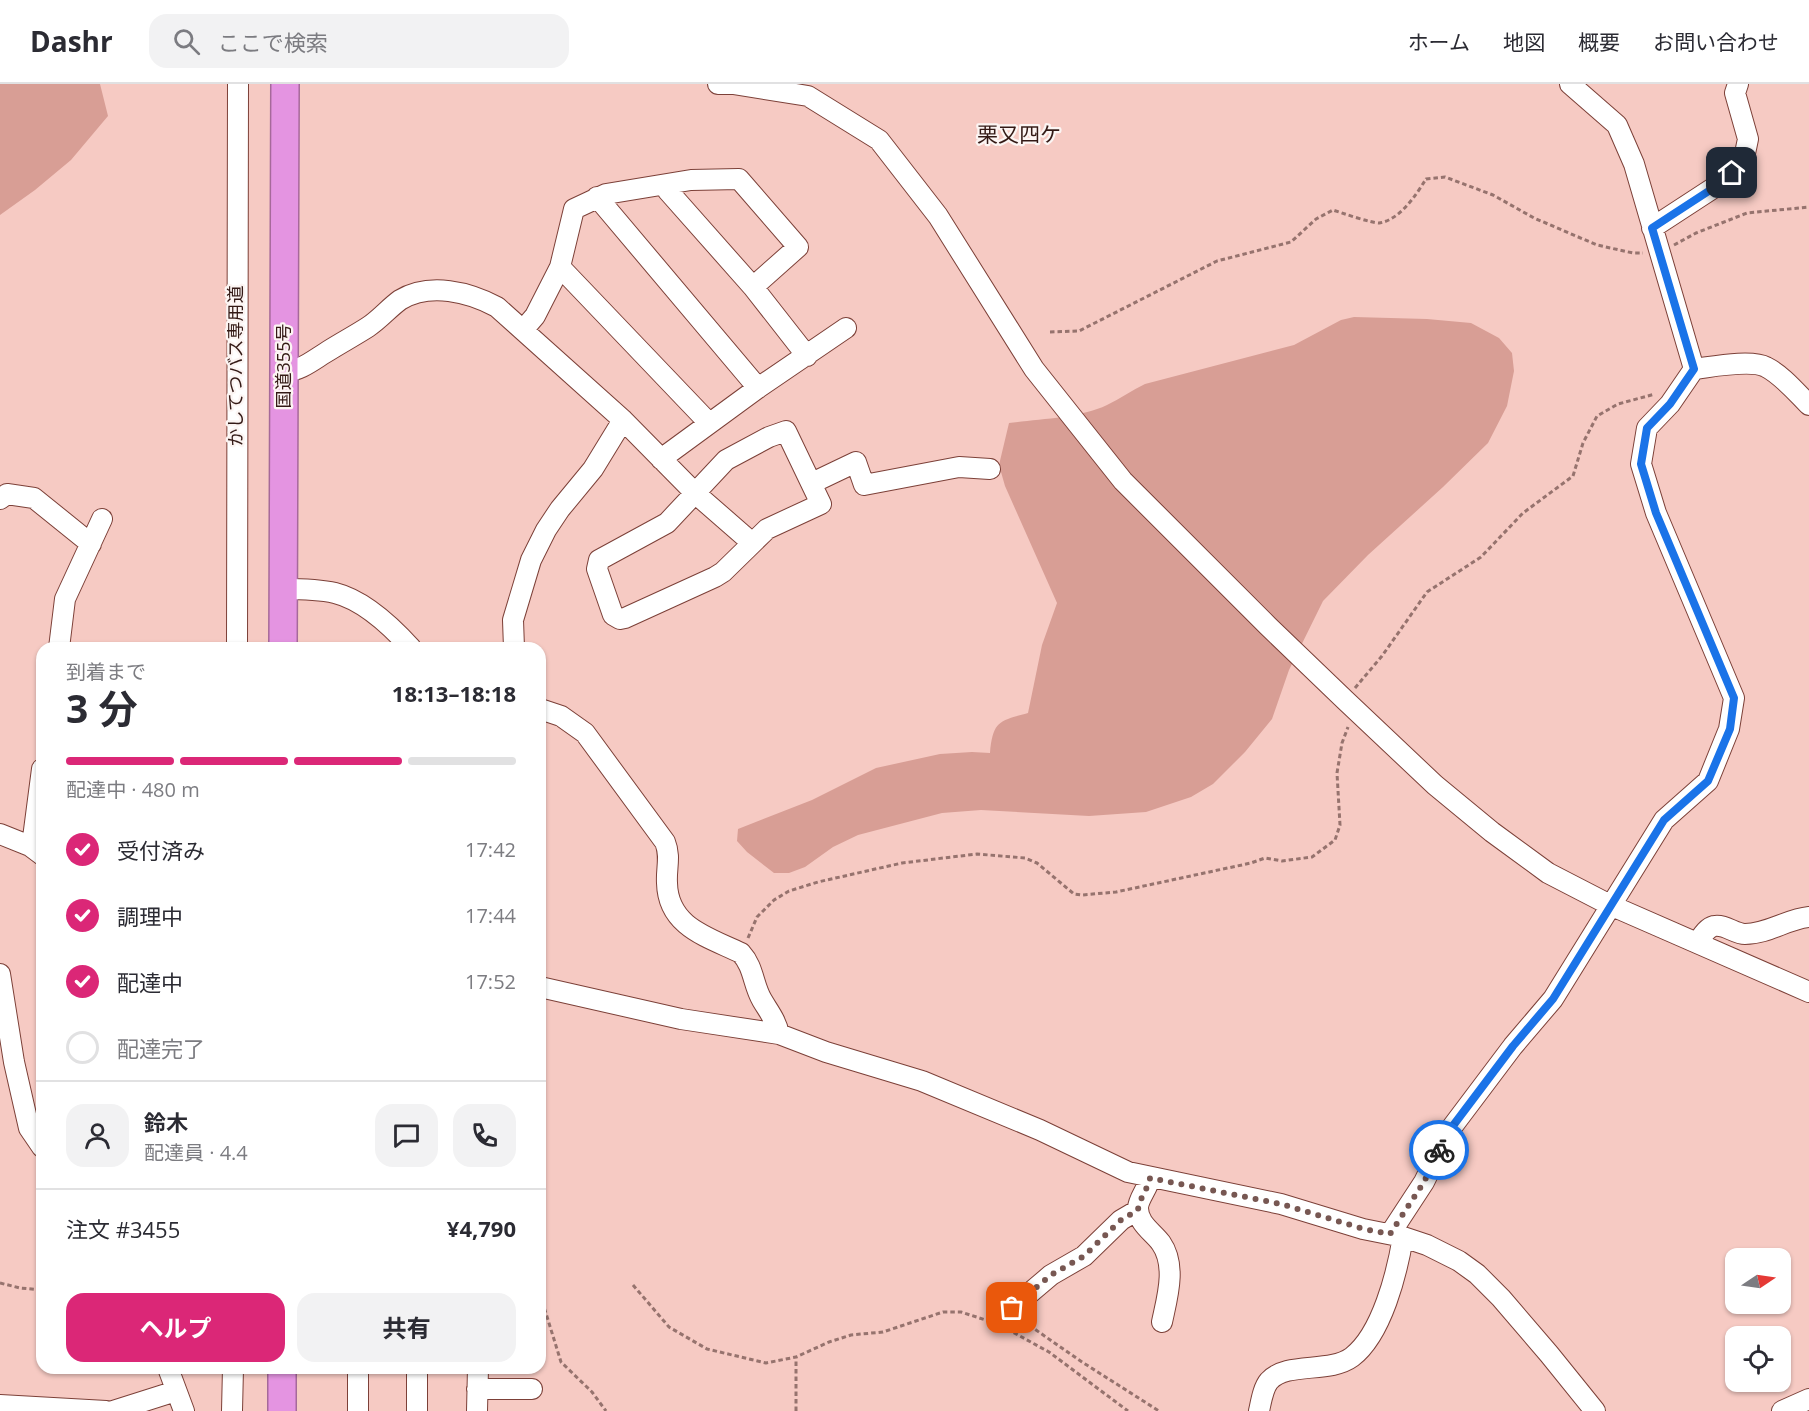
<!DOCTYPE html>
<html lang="ja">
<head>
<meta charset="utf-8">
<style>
	body { margin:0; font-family:"Open Sans","Noto Sans JP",sans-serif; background:#f2f2f3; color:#2b2b33; height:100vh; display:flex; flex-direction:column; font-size:22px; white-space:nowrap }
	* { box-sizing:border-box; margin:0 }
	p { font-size:20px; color:#7c7c81 }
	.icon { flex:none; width:33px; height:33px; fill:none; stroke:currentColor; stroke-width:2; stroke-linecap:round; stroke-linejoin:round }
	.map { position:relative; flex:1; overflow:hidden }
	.panel { position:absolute; left:36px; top:558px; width:510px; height:732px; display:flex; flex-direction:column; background:#fff; border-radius:18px; box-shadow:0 2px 4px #0004 }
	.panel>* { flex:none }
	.needle { width:39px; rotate:77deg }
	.tools { position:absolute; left:1725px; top:1164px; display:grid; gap:12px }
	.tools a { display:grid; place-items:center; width:66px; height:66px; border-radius:12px; background:#fff; box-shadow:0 2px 4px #0004; font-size:30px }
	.pin { position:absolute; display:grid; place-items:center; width:51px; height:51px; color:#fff; margin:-26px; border-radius:12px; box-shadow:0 3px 9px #0006 }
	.courier { position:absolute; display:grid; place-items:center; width:60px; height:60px; margin:-30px; border:4px solid #1a73e8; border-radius:50%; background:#fff; color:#222; box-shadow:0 2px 8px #0007 }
	.summary em { font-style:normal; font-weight:700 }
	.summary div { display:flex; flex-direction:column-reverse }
	.summary { display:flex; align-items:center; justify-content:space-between; height:102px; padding:0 30px }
	h1 { font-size:39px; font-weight:700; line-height:45px }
	.bar { display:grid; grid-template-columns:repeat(4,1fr); gap:9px 6px; align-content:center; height:72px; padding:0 30px }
	.bar i { height:8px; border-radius:4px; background:#e1e1e2 }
	.bar .selected { background:#db2777 }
	.bar p { grid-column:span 4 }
	.line { display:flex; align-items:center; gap:15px; padding:0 30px; border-top:2px solid #e1e1e2 }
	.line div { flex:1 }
	.round { display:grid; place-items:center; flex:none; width:63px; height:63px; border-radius:18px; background:#f2f2f3 }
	ol { padding:0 30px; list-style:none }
	li { display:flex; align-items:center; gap:18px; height:66px }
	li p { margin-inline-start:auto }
	li .icon { padding:6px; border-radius:50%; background:#db2777; color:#fff; stroke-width:4 }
	li:last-child { color:#7c7c81 }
	li i { width:33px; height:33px; border:3px solid #e1e1e2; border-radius:50% }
	.cta { display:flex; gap:12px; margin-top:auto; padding:12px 30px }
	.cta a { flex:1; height:69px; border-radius:18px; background:#db2777; color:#fff; font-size:24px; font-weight:700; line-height:69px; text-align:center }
	.cta a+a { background:#f2f2f3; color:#2b2b33 }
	header { display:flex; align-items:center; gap:36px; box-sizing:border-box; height:84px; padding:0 30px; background:#fff; border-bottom:2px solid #e1e1e2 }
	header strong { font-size:28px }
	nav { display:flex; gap:33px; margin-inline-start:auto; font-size:21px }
	.search { width:420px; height:54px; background:#f2f2f3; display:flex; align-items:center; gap:15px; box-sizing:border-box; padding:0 21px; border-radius:18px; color:#7c7c81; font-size:22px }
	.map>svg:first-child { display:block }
	.green { fill:#d89e95 }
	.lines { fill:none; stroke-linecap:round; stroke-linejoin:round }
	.minor-casing { stroke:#7c4038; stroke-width:22 }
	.highway-casing { stroke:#a6699a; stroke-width:30 }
	.path { stroke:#96736e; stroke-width:3; stroke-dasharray:4.5 3; stroke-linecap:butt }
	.minor { stroke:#fff; stroke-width:20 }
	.highway { stroke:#e494e1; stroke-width:27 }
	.done { stroke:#775752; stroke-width:6; stroke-dasharray:0 10.8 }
	.route { stroke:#1a73e8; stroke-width:8 }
	.labels { text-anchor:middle; stroke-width:4.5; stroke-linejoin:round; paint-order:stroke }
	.street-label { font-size:18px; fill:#331915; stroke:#fcf5f3 }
	.quarter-label { font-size:21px; fill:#331915; stroke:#fcf5f3 }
</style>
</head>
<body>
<header>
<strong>Dashr</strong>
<div class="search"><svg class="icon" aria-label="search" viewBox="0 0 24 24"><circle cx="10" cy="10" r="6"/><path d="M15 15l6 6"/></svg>ここで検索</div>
<nav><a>ホーム</a><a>地図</a><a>概要</a><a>お問い合わせ</a></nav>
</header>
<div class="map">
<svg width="1809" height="1327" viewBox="0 0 1809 1327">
	<rect width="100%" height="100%" fill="#f6cac3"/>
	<path class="green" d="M0,0h100l8,32 -37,44 -36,30 -35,25z
		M1354,233l73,2 44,4 28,15 13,15 2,18 -7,35 -19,37 -45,44 -75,68 -45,46 -34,69 -17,49 -27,33 -32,32 -22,13 -45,15 -57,4 -108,-6 -39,3 -84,22 -25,12 -28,20 -16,6h-15l-27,-21 -10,-11 1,-12 74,-29 64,-32 64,-14 32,-2 18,1c3,-32 9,-32 38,-40l14,-68 15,-42 -52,-117 -6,-21 10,-42c30,-4 71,-5 98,-18 13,-6 25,-15 38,-21l149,-39 47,-25z"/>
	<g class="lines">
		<defs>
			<path id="minor" d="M718,0h15l75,12 71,44 59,76 96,153 89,112 145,145 77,74 90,85 57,47 56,41 62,32 199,87
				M665,101l3,6 85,96 54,69
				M597,113l161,191
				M1652,144l69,-45 22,-20 5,-24 -13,-46 3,-9
				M523,246l12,-14 25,-49
				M1694,285c17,-2 57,-10 72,-2 16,8 30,25 43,38
				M284,288c16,-1 28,-11 41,-19 14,-9 29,-17 43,-26 12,-8 21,-19 32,-27 30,-18 69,-8 97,7l126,113 73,74 55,48
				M709,339l-149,-156 14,-58 32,-15 85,-14 48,-1 59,68 -45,40
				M786,347l35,73 -54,25 -44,43 -8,5 -90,41 -5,1 -7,-4 -16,-46 2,-9 68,-37 59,-63 43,-23z
				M661,375l97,-71 88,-60
				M812,399l44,-21 8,23 95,-18 31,2
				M0,415l7,-5 27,4 57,46
				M283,505c17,0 35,0 52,4 28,7 57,34 76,55
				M59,564l6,-49 37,-80
				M237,564l1,-564
				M514,564l-1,-28 18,-60 15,-30 14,-21 33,-40 30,-49
				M540,625l21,7 24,17 80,109c6,15 1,26 2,41 1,44 41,54 74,70 13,14 12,32 21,47 7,12 14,20 17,34
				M0,750l30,12 12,9
				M30,762l3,-8 9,-69
				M1697,859c4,-5 9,-15 17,-17 11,-2 21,8 31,8 23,0 42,-15 64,-17
				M0,890l14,88 15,66 13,19
				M540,903l141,32 98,15 47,18 96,29 118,49 88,42 153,32 82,25 40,8 24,8 32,16 18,13 24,24 48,56 46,57
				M1150,1094c-2,10 -12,21 -12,30 0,16 15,24 23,35 16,23 6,55 1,79
				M1390,1150l34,-52 25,-51 64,-85 40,-47 111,-179 44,-39 21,-52 5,-31 -78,-185 -15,-49 6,-36 23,-24 24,-35 -60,-205 -17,-39 -47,-41
				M1012,1224l39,-33 33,-19 37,-36 17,-10
				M168,1284l16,43
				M358,1284v43
				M417,1284v43
				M477,1305h55
				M0,1321l106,6
				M113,1327l63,-20
				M232,1327l1,-43
				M477,1327l1,-43
				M1259,1327c2,-9 4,-23 10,-30 18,-20 60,-7 83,-24 30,-23 45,-84 51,-120
				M1782,1327l27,-12"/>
			<path id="highway" d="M283,564l2,-564
				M282,1327v-43"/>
		</defs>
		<use href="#minor" class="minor-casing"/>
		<use href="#highway" class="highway-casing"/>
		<path class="path" d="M1674,161l22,-12 51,-20 62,-6
			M1050,248l29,-1 138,-70 74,-19 25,-23 17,-9c9,3 38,13 46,13 21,-3 37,-28 47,-44l19,-2 48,18 41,23 63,27 36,8h10
			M1355,604l27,-32 45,-64 54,-35 42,-44 50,-37 10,-33 14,-27 21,-12 37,-10
			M748,854l9,-21 17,-17 15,-9 29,-9 84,-19 75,-9 48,4 12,5 37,31 8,1 34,-3 135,-29 14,-5 17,3 30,-4 23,-17 5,-15 -3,-52 5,-30 6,-16
			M0,1199l20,5 22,2
			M633,1201l36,42 38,22 59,14 30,-6 33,-15 22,-7 32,-3 60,-20h18l37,12 51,28 79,59
			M540,1210l21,68 31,30 14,19
			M1023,1237l59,41 77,49
			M796,1327v-54"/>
		<use href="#minor" class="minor"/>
		<use href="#highway" class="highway"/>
	</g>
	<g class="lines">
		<path class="done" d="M1012,1224l39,-33 33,-19 37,-36 17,-10c1,-11 10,-21 12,-32l131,26 83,25 26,5 34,-52 15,-32"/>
		<path class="route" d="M1439,1066l10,-19 64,-85 40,-47 111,-179 44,-39 22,-52 4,-31 -78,-185 -15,-49 6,-36 23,-24 24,-35 -42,-141 69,-45 11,-10"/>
	</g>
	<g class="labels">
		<g class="street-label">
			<text transform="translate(236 282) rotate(-90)" y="6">かしてつバス専用道</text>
			<text transform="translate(284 282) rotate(-90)" y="6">国道355号</text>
		</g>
		<g class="quarter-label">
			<text x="1019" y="58">栗又四ケ</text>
		</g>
	</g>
</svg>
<div class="tools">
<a><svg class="needle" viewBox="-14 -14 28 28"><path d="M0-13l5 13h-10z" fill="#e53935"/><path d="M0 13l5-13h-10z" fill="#7c7c81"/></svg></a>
<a><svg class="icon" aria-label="locate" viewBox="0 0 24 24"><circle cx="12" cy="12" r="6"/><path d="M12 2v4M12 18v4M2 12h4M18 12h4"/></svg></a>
</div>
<div class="pin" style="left:1012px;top:1224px;background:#ea580c"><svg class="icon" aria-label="bag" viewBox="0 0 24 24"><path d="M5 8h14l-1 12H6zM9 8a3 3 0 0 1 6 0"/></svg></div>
<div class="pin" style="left:1732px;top:89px;background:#1f2937"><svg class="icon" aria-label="home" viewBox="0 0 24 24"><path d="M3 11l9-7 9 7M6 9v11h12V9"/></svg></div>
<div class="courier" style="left:1439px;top:1066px"><svg class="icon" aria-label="bike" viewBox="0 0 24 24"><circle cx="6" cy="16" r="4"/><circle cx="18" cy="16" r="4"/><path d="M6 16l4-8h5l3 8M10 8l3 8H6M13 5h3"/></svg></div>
<section class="panel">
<div class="summary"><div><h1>3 分</h1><p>到着まで</p></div><em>18:13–18:18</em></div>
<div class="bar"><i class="selected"></i><i class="selected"></i><i class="selected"></i><i></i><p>配達中 · 480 m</p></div>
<ol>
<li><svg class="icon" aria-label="check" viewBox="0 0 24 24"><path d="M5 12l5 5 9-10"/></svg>受付済み<p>17:42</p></li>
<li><svg class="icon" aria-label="check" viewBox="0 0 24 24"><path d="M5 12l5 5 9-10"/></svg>調理中<p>17:44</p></li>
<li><svg class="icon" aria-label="check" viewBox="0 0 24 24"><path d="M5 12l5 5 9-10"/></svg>配達中<p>17:52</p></li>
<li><i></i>配達完了</li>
</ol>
<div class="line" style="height:108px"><a class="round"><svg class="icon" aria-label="person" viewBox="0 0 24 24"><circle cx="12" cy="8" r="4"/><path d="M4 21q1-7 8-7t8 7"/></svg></a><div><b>鈴木</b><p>配達員 · 4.4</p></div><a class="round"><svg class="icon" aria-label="chat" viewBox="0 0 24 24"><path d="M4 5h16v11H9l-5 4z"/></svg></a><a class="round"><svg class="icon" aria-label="phone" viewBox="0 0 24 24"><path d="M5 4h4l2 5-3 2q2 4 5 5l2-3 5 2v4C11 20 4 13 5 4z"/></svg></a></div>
<div class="line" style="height:78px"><div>注文 #3455</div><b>¥4,790</b></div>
<div class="cta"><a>ヘルプ</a><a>共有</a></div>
</section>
</div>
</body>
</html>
